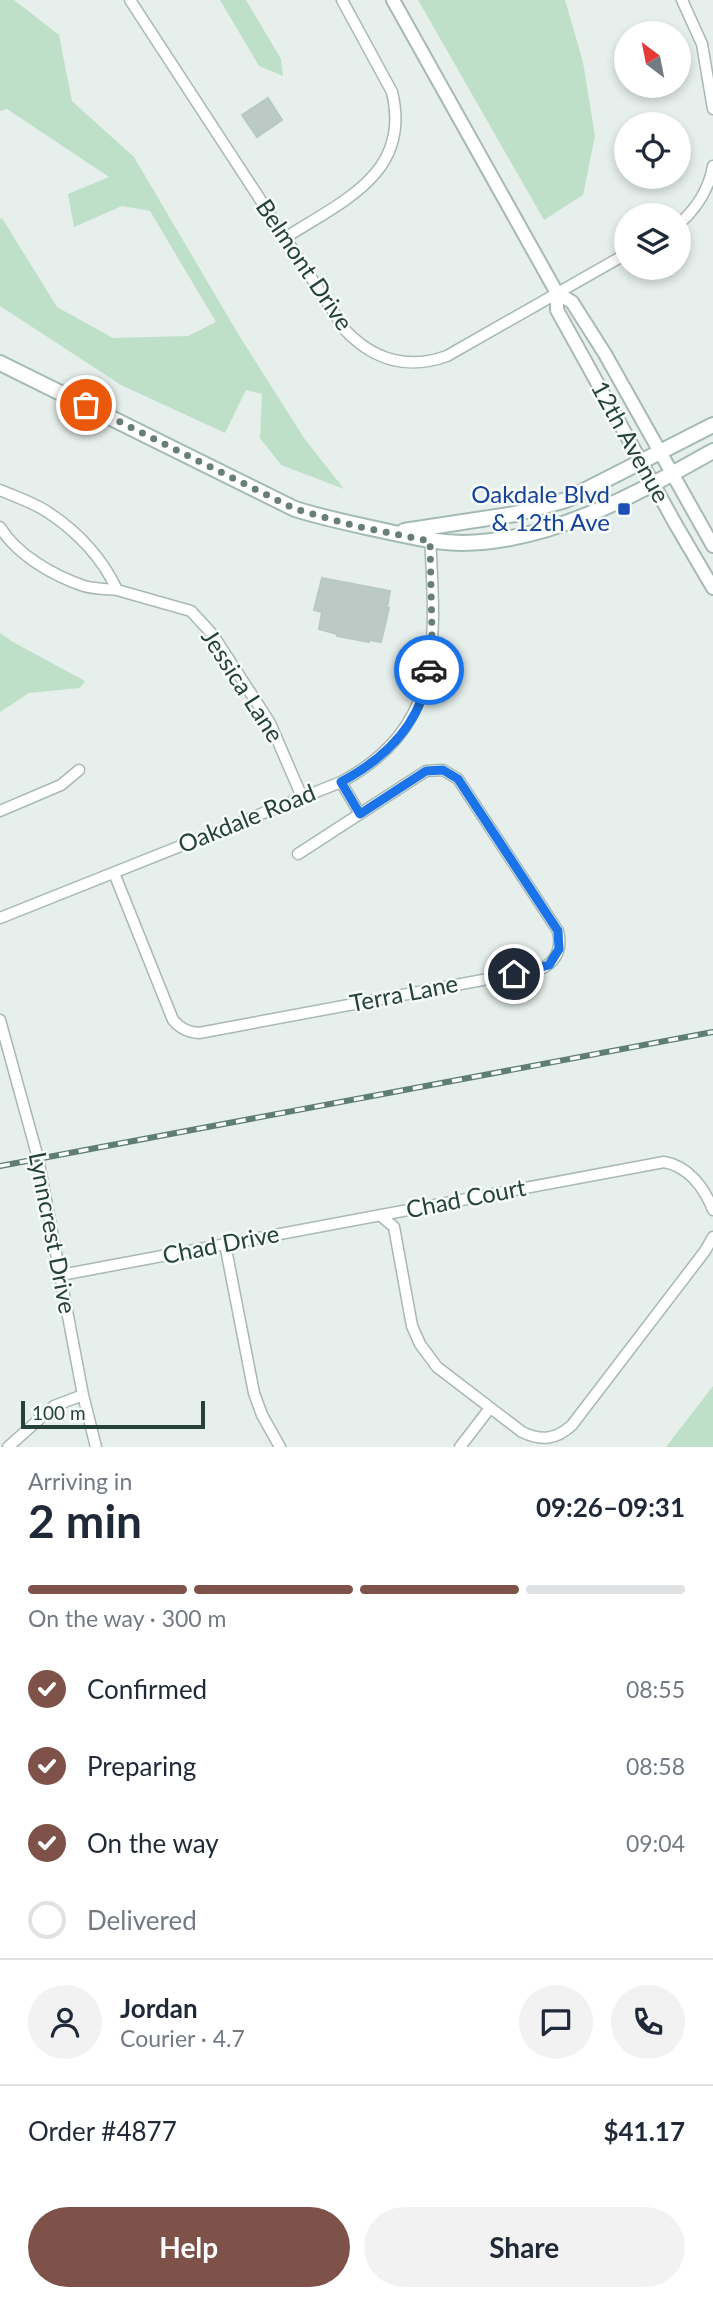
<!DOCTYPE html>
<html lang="en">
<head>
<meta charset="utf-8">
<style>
	body { margin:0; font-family:Lato,sans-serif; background:#f2f2f3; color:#1f2937; height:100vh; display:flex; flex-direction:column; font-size:26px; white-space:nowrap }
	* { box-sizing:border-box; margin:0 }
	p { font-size:23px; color:#747a83 }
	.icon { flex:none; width:38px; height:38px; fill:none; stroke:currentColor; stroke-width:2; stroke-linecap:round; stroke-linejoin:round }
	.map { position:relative; height:1447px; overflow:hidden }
	.side { display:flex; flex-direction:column; background:#fff; flex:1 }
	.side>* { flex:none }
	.needle { width:46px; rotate:328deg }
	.tools { position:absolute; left:614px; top:21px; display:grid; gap:14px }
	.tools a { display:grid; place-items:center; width:77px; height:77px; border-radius:50%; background:#fff; box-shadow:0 4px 10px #0003; font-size:35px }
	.scale { position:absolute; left:21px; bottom:18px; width:184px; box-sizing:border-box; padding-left:7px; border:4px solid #24423a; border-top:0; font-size:19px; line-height:24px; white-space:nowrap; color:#24423a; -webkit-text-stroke:5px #f7fbf9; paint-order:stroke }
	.pin { position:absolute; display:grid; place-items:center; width:60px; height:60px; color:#fff; margin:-30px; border:4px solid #fff; border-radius:50%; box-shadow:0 2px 7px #0007 }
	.courier { position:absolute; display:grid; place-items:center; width:70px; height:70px; margin:-35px; border:5px solid #1a73e8; border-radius:50%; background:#fff; color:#222; box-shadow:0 2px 9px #0007 }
	.headline em { font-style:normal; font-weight:700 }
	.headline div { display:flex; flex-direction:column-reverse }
	.headline { display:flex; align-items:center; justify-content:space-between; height:119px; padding:0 28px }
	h1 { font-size:46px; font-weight:700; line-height:52px }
	.bar { display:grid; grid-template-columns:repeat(4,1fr); gap:10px 7px; align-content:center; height:84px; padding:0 28px }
	.bar i { height:9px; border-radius:5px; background:#e0e1e3 }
	.bar .on { background:#7f5249 }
	.bar p { grid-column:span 4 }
	.line { display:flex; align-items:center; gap:18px; padding:0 28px; border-top:2px solid #e0e1e3 }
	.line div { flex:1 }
	.round { display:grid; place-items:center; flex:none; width:74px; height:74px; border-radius:37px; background:#f2f2f3 }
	ol { padding:0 28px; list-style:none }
	li { display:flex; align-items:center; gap:21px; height:77px }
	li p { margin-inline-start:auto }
	li .icon { padding:7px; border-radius:50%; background:#7f5249; color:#fff; stroke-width:4 }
	li:last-child { color:#747a83 }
	li i { width:38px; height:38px; border:4px solid #e0e1e3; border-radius:50% }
	.button { display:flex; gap:14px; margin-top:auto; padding:14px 28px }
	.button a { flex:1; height:80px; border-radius:42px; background:#7f5249; color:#fff; font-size:28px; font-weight:700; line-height:80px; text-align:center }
	.button a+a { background:#f2f2f3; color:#1f2937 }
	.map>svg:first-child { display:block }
	.green { fill:#bfe0c8 }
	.building { fill:#bbcac4; stroke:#b8c9c2; stroke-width:2 }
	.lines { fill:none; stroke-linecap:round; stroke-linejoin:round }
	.minor-casing { stroke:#a8b8b2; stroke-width:13 }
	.tertiary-casing { stroke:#a8b8b2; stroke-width:16 }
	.secondary-casing { stroke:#a4bbb3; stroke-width:18 }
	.minor { stroke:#fff; stroke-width:10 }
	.tertiary { stroke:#fff; stroke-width:12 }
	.secondary { stroke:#fff; stroke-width:14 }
	.rail-casing { stroke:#5f7d75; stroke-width:6 }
	.rail { stroke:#f7fbf9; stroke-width:3.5; stroke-dasharray:10; stroke-linecap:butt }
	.done { stroke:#687f78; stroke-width:7; stroke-dasharray:0 12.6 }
	.route { stroke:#1a73e8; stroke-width:9 }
	.transit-dot { fill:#1a4fb4; stroke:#f7fbf9; stroke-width:2.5 }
	.labels { text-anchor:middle; stroke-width:5; stroke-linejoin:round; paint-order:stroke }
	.street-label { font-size:24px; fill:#24423a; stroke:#f7fbf9 }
	.transit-label { font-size:24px; fill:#164399; stroke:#f7fbf9; text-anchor:end }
</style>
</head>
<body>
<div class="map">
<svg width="713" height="1447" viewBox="0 0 713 1447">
	<rect width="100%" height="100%" fill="#e6efeb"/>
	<path class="green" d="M0,0h14l45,35 13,66 62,56 103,175 67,106 40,51 -63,-24 -21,-27 2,-44 -16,-4 -21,43 -104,-48 -121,-79v-87l2,-1 55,89 56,31 75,-2 28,-14 -66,-111 -28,-5 -48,21 -6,-33 41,-17 -102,-68 -7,2z
		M220,0h26l35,59 2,17 -24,-10z
		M418,0h147l18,62 12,74 -12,59 -39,25z
		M0,633l13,9 72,39 -5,7 -51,5 -29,19z
		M713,1386v61h-47z"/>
	<path class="building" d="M268,98l14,22 -25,17 -15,-22z
		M322,578l68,13 -3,17h2l-8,34 -12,-2v2l-32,-6v-2l-18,-5 3,-17 -8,-2z"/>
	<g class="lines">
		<defs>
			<path id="minor" d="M130,0l216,331c28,29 62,39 101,25l179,-102
				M682,0l20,44 11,65
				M679,224c18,-16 30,-35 34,-58
				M285,238c57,-37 127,-64 107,-146l-50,-92
				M0,490c16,7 35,13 49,23 29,19 54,46 68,77l74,21 22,24 57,88 32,74
				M0,527c17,28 54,49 84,59 10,3 22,3 33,4
				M341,782l19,32
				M0,811l61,-26 18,-15
				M114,873l59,147c8,9 15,12 26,13l342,-64c16,-8 21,-21 17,-38l-100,-152 -15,-9 -17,1 -128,83
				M0,918l341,-136c105,-56 94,-143 89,-247
				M0,1020l38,138 45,237 13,52
				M380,1215l14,12 18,99 8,18 17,23 85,65c19,9 34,8 50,-7l133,-174 8,-14
				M225,1244l29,149 8,22 18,32
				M61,1275l603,-113c24,4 40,25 49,48
				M8,1447l46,-41 29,-11
				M460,1447l30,-39"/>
			<path id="tertiary" d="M393,0l164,293 15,9 33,52 108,192
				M557,293v17l119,215 37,63"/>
			<path id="secondary" d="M0,363l295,146c35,11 64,16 99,24 24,5 45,10 69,10 89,-1 175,-50 250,-92
				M404,531l111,-17 51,-14 147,-75"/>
		</defs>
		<use href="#minor" class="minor-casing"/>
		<use href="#tertiary" class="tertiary-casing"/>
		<use href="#secondary" class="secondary-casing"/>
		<use href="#minor" class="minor"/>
		<use href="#tertiary" class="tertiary"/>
		<use href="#secondary" class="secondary"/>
		<defs>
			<path id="rail" d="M0,1166l713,-134"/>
		</defs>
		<use href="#rail" class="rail-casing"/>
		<use href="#rail" class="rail"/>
	</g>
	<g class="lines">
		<path class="done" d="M86,405l209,104 60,17 75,15 2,92 -3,37"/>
		<path class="route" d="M429,670c-7,52 -43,88 -88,112l19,32 66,-43 17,-1 15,9 100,152 1,18 -10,16 -35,9"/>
	</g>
	<rect class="transit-dot" x="617" y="502" width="14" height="14" rx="3.5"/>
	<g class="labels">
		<g class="street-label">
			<text transform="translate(304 265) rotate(56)" y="8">Belmont Drive</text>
			<text transform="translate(630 442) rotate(61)" y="8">12th Avenue</text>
			<text transform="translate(242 686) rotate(57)" y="8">Jessica Lane</text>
			<text transform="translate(247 819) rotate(-22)" y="8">Oakdale Road</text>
			<text transform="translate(404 994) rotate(-11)" y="8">Terra Lane</text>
			<text transform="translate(466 1199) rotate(-11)" y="8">Chad Court</text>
			<text transform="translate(52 1233) rotate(79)" y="8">Lynncrest Drive</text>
			<text transform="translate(221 1245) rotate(-11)" y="8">Chad Drive</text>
		</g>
		<g class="transit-label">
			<text x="610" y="503">Oakdale Blvd<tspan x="610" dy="28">&amp; 12th Ave</tspan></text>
		</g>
	</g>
</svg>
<div class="tools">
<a><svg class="needle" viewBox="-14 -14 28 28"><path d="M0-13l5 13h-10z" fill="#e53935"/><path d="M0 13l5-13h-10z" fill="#747a83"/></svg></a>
<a><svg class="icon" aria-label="locate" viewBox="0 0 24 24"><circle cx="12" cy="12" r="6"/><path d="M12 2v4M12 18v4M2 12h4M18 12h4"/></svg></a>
<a><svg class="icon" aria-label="layers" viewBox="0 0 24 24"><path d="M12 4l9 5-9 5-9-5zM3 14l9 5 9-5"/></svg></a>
</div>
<div class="scale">100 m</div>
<div class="pin" style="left:86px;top:405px;background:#ea580c"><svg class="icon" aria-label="bag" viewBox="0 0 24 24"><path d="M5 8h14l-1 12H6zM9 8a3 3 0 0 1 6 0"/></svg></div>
<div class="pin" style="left:514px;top:974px;background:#1f2937"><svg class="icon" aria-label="home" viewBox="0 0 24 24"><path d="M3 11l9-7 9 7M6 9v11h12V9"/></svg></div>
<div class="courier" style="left:429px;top:670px"><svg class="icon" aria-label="car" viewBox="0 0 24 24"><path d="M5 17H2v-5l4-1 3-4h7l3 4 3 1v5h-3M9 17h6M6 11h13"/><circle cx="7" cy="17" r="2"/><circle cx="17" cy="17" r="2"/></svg></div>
</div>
<section class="side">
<div class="headline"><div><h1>2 min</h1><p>Arriving in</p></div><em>09:26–09:31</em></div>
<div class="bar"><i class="on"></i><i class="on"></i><i class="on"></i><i></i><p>On the way · 300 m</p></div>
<ol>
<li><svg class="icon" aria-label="check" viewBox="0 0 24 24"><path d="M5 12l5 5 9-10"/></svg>Confirmed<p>08:55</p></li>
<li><svg class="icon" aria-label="check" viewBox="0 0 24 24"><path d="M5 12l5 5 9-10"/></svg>Preparing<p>08:58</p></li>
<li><svg class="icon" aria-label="check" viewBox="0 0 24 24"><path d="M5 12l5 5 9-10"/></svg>On the way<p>09:04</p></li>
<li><i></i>Delivered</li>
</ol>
<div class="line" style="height:126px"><a class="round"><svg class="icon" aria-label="person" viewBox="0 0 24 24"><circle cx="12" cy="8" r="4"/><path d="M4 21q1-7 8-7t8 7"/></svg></a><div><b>Jordan</b><p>Courier · 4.7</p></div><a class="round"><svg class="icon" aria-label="chat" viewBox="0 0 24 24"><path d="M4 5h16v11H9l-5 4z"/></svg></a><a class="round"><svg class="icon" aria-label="phone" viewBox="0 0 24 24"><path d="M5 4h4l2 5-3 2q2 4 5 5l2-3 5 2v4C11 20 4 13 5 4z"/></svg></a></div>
<div class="line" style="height:91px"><div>Order #4877</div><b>$41.17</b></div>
<div class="button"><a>Help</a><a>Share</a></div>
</section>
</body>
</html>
